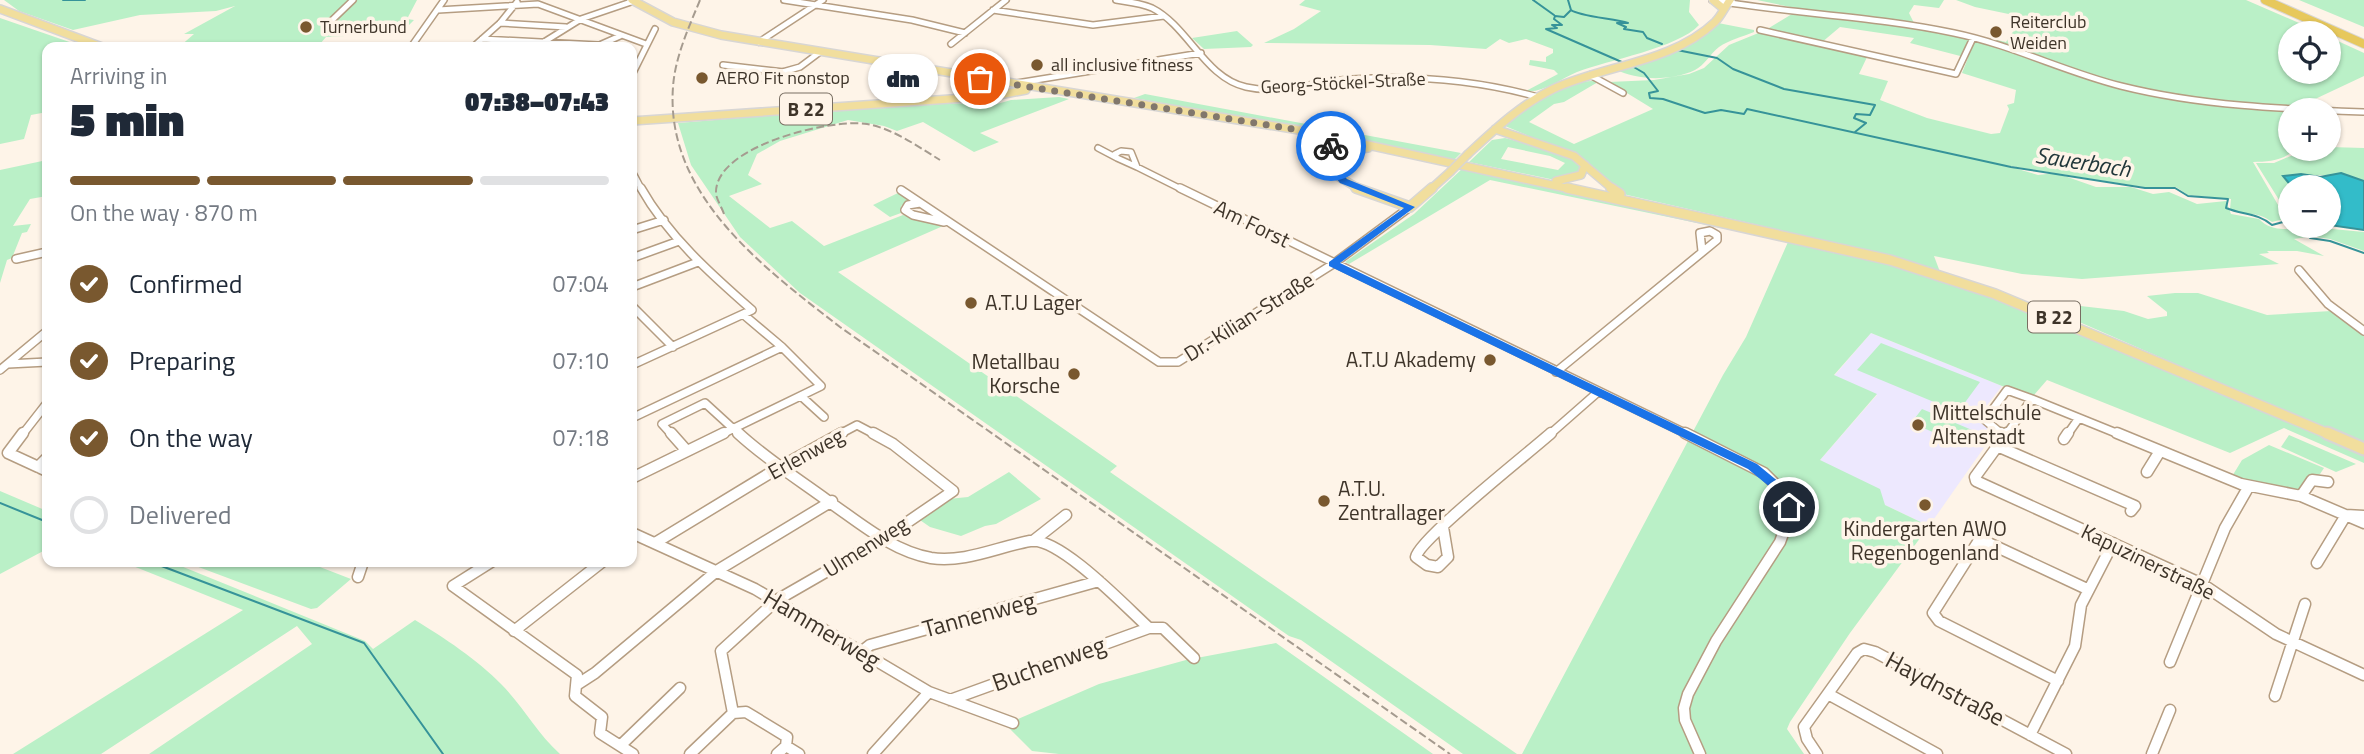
<!DOCTYPE html>
<html lang="en">
<head>
<meta charset="utf-8">
<style>
	body { margin:0; font-family:"Titillium Web",sans-serif; background:#f2f2f3; color:#1f2937; height:100vh; display:flex; flex-direction:column; font-size:26px; white-space:nowrap }
	* { box-sizing:border-box; margin:0 }
	p { font-size:23px; color:#747a83 }
	.icon { flex:none; width:38px; height:38px; fill:none; stroke:currentColor; stroke-width:2; stroke-linecap:round; stroke-linejoin:round }
	.map { position:relative; flex:1; overflow:hidden }
	.side { position:absolute; left:42px; top:42px; width:595px; height:525px; display:flex; flex-direction:column; background:#fff; border-radius:14px; box-shadow:0 2px 5px #0004 }
	.side>* { flex:none }
	.controls { position:absolute; left:2278px; top:21px; display:grid; gap:14px }
	.controls a { display:grid; place-items:center; width:63px; height:63px; border-radius:50%; background:#fff; box-shadow:0 2px 5px #0004; font-size:35px }
	.pin { position:absolute; display:grid; place-items:center; width:60px; height:60px; color:#fff; margin:-30px; border:4px solid #fff; border-radius:50%; box-shadow:0 2px 7px #0007 }
	.courier { position:absolute; display:grid; place-items:center; width:70px; height:70px; margin:-35px; border:5px solid #1a73e8; border-radius:50%; background:#fff; color:#222; box-shadow:0 2px 9px #0007 }
	.bubble { position:absolute; height:49px; border-radius:24px; background:#fff; box-shadow:0 2px 5px #0004; font-size:23px; font-weight:800; line-height:49px; text-align:center }
	.headline em { font-style:normal; font-weight:800 }
	.headline div { display:flex; flex-direction:column-reverse }
	.headline { display:flex; align-items:center; justify-content:space-between; height:119px; padding:0 28px }
	h1 { font-size:46px; font-weight:800; line-height:52px }
	.bar { display:grid; grid-template-columns:repeat(4,1fr); gap:10px 7px; align-content:center; height:84px; padding:0 28px }
	.bar i { height:9px; border-radius:5px; background:#e0e1e3 }
	.bar .current { background:#79582f }
	.bar p { grid-column:span 4 }
	ol { padding:0 28px; list-style:none }
	li { display:flex; align-items:center; gap:21px; height:77px }
	li p { margin-inline-start:auto }
	li .icon { padding:7px; border-radius:50%; background:#79582f; color:#fff; stroke-width:4 }
	li:last-child { color:#747a83 }
	li i { width:38px; height:38px; border:4px solid #e0e1e3; border-radius:50% }
	.map>svg:first-child { display:block }
	.education { fill:#ede8fe }
	.green { fill:#baf0c7; fill-rule:evenodd }
	.water { fill:#33bcc9; stroke:#369399; stroke-width:2 }
	.lines { fill:none; stroke-linecap:round; stroke-linejoin:round }
	.stream { stroke:#369399; stroke-width:2 }
	.minor-far2-casing { stroke:#b59d82; stroke-width:8 }
	.minor-far1-casing { stroke:#b59d82; stroke-width:10 }
	.minor-casing { stroke:#b59d82; stroke-width:13 }
	.major-far2-casing { stroke:#d8d6d4; stroke-width:10 }
	.major-far1-casing { stroke:#d8d6d4; stroke-width:12 }
	.major-casing { stroke:#d8d6d4; stroke-width:15 }
	.highway-casing { stroke:#d8d6d4; stroke-width:10 }
	.minor-far2 { stroke:#fff; stroke-width:5 }
	.minor-far1 { stroke:#fff; stroke-width:7 }
	.minor { stroke:#fff; stroke-width:10 }
	.major-far2 { stroke:#f1de9d; stroke-width:7 }
	.major-far1 { stroke:#f1de9d; stroke-width:9 }
	.major { stroke:#f1de9d; stroke-width:11 }
	.highway { stroke:#e7c85c; stroke-width:8 }
	.rail { stroke:#a59b8f; stroke-width:2; stroke-dasharray:8 3.5; stroke-linecap:butt }
	.major-bridge-casing { stroke:#d8d6d4; stroke-width:10; stroke-linecap:butt }
	.major-bridge { stroke:#f1de9d; stroke-width:7 }
	.route { fill:#1a73e8 }
	.done { stroke:#81776c; stroke-width:7; stroke-dasharray:0 12.6 }
	.poi-dot { fill:#79582f; stroke:#fef4e8; stroke-width:2.5 }
	.labels { text-anchor:middle; stroke-width:7; stroke-linejoin:round; paint-order:stroke }
	.far-poi-label { font-size:18px; fill:#3e3429; stroke:#fef4e8; text-anchor:start }
	.far-street-label { font-size:18px; fill:#3e3429; stroke:#fef4e8 }
	.shield { fill:#fef4e8; stroke:#786e62; stroke-width:2 }
	.shield-label { font-size:19px; font-weight:bold; fill:#3e3429 }
	.street-label { font-size:21px; fill:#3e3429; stroke:#fef4e8 }
	.poi-label { font-size:21px; fill:#3e3429; stroke:#fef4e8; text-anchor:start }
	.water-label { font-size:23px; font-style:italic; fill:#21373a; stroke:#fef4e8 }
	.near-street-label { font-size:24px; fill:#3e3429; stroke:#fef4e8 }
</style>
</head>
<body>
<div class="map">
<svg width="2364" height="754" viewBox="0 0 2364 754">
	<rect width="100%" height="100%" fill="#fef4e8"/>
	<path class="education" d="M1871,333l131,53 -25,32 18,14 -66,94 -44,-21 -65,-45 57,-65 -43,-19z"/>
	<path class="green" d="M4,0h413l-10,19 7,1 -13,13 -75,4 -6,7 -141,3 15,-13h-10l51,-28 -19,5 -76,4 -67,15 -54,-19z
		M1305,0h385l-1,12 10,13c-21,23 -91,35 -122,47 -17,7 -33,21 -51,19l32,-17 -4,-4 -25,-5 1,-5 16,2v-5l7,-4v-4l-27,-10 -17,4 -9,-4 -14,10 -56,-4 -166,-2 30,-14 27,-18 -22,-6z
		M1757,0h187l-5,8 -25,-3 -5,8 6,12 -120,-17z
		M1956,0h290l76,33h-31v39h38v-35l35,16v23l-51,24 -3,7 -22,-1 3,5v38h4c-11,12 -27,13 -42,13l35,60 -8,-2 -8,2c-16,-12 -25,-5 -42,-13l1,-10 -43,-4 -12,-8h-33l-139,-22 34,10 18,-2 40,14h35l22,7 16,-2 28,12 29,-3 5,13 28,5c11,12 28,11 39,8l9,10 -13,2 30,17 -27,-5h-30l2,2 -10,1 20,10 -197,15 -60,-5 -88,-18 6,16 -117,-32 -200,-46 -20,-15 -19,-20 -79,-33c17,-16 70,-51 93,-44l-34,20 -10,2 -25,18 45,22 79,-35 -44,-27 45,-2 35,-6 15,-6 25,-23 32,-13 107,23 -9,19 29,7 -8,19 47,18 64,16 9,-1 9,-24 -2,-4 7,-2 2,-13 -54,-17 6,-15 -58,-15 4,-5 -74,-11 -19,16 -57,-12 28,-17 7,-2 139,20 39,10 11,-4 18,4 17,-25 -48,-10z
		M2299,0h65v27z
		M0,18l84,29h-37v65l-16,3 -7,24 -24,5z
		M1718,23l36,7v2c-12,5 -25,8 -35,15 -9,7 -14,18 -24,23 -23,11 -58,11 -80,-1l27,-9z
		M1237,31l16,14 -2,2 -47,2 -12,-11z
		M1145,94l316,59 -7,7 -162,-34 -158,-28z
		M1059,97l10,2 -89,34 19,9 -25,10 -51,-30 -26,9 -13,-5 -36,-6 -68,21 -23,13 -9,21 14,9 -33,12 41,32 22,-7 32,25 79,-31 40,11 -105,46 279,194 -7,6 407,282h-54l-162,-114 -12,-4 -489,-343 -60,-56 -49,-72 -13,-42 245,-20 74,1 14,-4z
		M1505,138l61,16 15,12 -4,8 -14,5h-13l-81,-17 23,-22zM1508,147l42,9 15,7 -7,7 -57,-11z
		M2329,147l35,1v33c-23,-10 -55,-4 -80,-5l7,11v32l-35,-56h18l33,-14z
		M47,160v36l-17,3 -17,27 18,-2 -4,8 -5,1 -10,25 -5,2 -7,23v-113z
		M1463,168l453,102 171,64 277,120v9l-80,-35 -54,25 -183,-73 -13,15 -32,-9 -131,-53 -37,42 43,19 -57,66 60,29 5,16 44,21 -79,107 -60,89 -3,7 17,25h-282l201,-379 23,-38 42,-95 -298,-62 -141,84 -4,-2 69,-48z
		M898,193l12,8 -9,5v7l-11,4 -17,-12z
		M2301,226l63,6v19l-34,-12 -14,-2 -5,-8z
		M2175,293h23l69,22 64,-4 33,22v113l-326,-142 -1,-3 87,10 24,8 19,-3v-4l-20,-16z
		M1881,343l99,39 -22,30 -101,-42z
		M1922,409l50,21 -10,14 -51,-21z
		M2289,435l67,29 -20,8 -55,-25z
		M2269,445l55,23 -4,6 -8,3 -12,16 -69,-15 11,-18z
		M1009,472l32,27 -45,25 -11,2 -24,10 -31,-9 -13,-9 31,-19 20,-2z
		M0,491l47,20v38l-47,25z
		M123,562h48l194,79 8,8 42,-29c28,17 63,40 86,64 22,22 35,48 59,70h-411l163,-110 -15,-18 -196,128h-88l230,-144z
		M185,562h122l44,17 -34,29 -6,1z
		M1276,643l157,111h-374l-27,-3 -23,-23 9,-9 81,-35 87,-24z"/>
	<path class="water" d="M2341,173l23,8v49l-35,-5v-38h-37l-9,-11 18,-2 19,3z"/>
	<g class="lines">
		<path class="stream" d="M63,0h22
			M1533,0l21,15
			M1568,0l3,10 -7,7 -9,-1 -1,3 8,6h-10l5,3 -11,1 78,34
			M1571,10c7,6 44,9 57,13h-11l9,4 -2,2 19,3 4,6 15,6
			M1677,50l40,8 16,11 51,20 91,16 -5,10 -14,-1 -2,4 12,5 -11,9
			M1632,66l12,7 14,18 -9,2 1,5 13,1 42,14 16,-3 23,4 3,-5 264,58 134,21h30l13,8 40,3 -2,9c17,7 32,5 46,17l11,-3 8,2
			M2296,226l7,2 7,10 20,3 34,12
			M0,503l47,19
			M151,562l213,81 79,111"/>
		<defs>
			<path id="minor-far2" d="M784,0l128,20 53,13
				M1116,0c12,2 25,3 36,8 36,18 53,70 94,79 34,8 72,-6 106,-8 63,-4 125,1 186,18
				M1712,0c80,14 162,16 242,33 58,12 111,39 167,53 80,20 162,23 243,26
				M438,10l100,-6 108,40
				M993,10l100,15 71,-9
				M500,23l66,4
				M327,25l26,-25
				M1760,30l196,44 17,-36
				M482,39l116,6
				M759,42l64,-42
				M951,44l55,-44
				M411,47l33,-47
				M473,47l27,-24 17,-21
				M536,47l45,-28 56,-19
				M595,47l25,-11
				M723,65l61,7
				M632,75l23,-46
				M1590,75l33,18
				M747,82l53,-15 20,-15
				M1017,83l184,-30
				M1098,148l19,10
				M1121,151l10,1 6,15 -20,-9 -2,-4z
				M1137,167l46,23
				M632,171l10,19"/>
			<path id="minor-far1" d="M1180,188l509,247
				M901,190l258,172h19l155,-98 77,-57
				M920,203l-12,2 -3,5 8,5 31,7
				M632,230l32,-10
				M632,258l47,-17
				M16,259l31,-7
				M2299,270l29,34 36,27
				M632,287l66,-25
				M632,306l41,41
				M8,364l39,-2
				M632,365l120,-55c-41,-36 -84,-74 -111,-122
				M0,370l47,-39
				M1556,372l161,-132v-5l-7,-4 -10,2 2,18
				M801,396l23,21
				M2032,399l89,36
				M632,418l150,-71
				M22,435l25,-32
				M672,435l-10,-11 43,-21 35,32
				M720,435l101,-49 -39,-39 -38,-32
				M838,435l19,-10 19,10
				M1549,435l49,-43
				M2003,435l-18,-15 22,-30 25,9 -26,36
				M2067,435l12,-17"/>
			<path id="minor" d="M23,433l-15,20 39,18
				M671,433l16,18
				M738,433c28,26 60,46 90,68 32,22 64,50 103,57 34,5 66,-11 99,-17 29,-5 97,67 119,87h14l31,30
				M1685,433l79,40 17,17 8,17v10l-9,25 -64,99 -28,53 -4,14 1,12 15,34
				M2001,433l3,3
				M2007,433l-32,44 1,4 226,103 74,50 88,41
				M2117,433l124,51 60,12 63,27
				M2064,439l4,-6
				M1997,446l138,60 -4,5
				M38,467l9,-9
				M2147,472l13,-21
				M632,478l92,-45
				M2301,496l11,-16 16,2
				M1443,527l5,30 -10,10 -11,-2 -11,-8c3,-18 114,-105 135,-124
				M632,533l123,56 174,103 84,31
				M1033,541l33,-26
				M655,543l125,-76 62,-34
				M491,562l-38,24 124,89 -2,21 27,21 -2,16 33,21
				M2317,563l29,-48 18,1
				M358,577l5,-15
				M514,631l88,-69
				M861,652l9,-7 229,-64
				M2170,662l55,-134 24,-42
				M2058,681l-119,-60 -6,-8 45,-71 4,-2 105,49
				M578,684l17,-11 123,-103 114,-69
				M1828,694l109,60
				M2275,696l30,-92
				M950,700l199,-72
				M733,713l-12,-62 56,-51 106,-61 70,-48 -60,-47 -20,-11
				M733,713l13,-1 41,25 -1,9 13,8
				M2030,735l45,-89 6,-41 32,-62
				M621,745l59,-57
				M690,754l43,-41
				M777,754l9,-8
				M873,754l56,-62
				M1817,754l-10,-15 -3,-12 53,-74 7,-4 11,3 191,102
				M2152,754l18,-44"/>
			<path id="major-far2" d="M632,0l41,22 48,13 578,95 276,60
				M1713,0l11,9
				M0,9l102,38
				M632,121l362,-25 32,-6
				M1495,129l79,27 40,34
				M1319,137l11,9 1,21 8,10 22,13
				M1468,154c26,-24 52,-49 85,-65 51,-24 119,-26 162,-67 6,-6 10,-15 15,-22
				M1332,159l16,-9 20,-2
				M1556,181l25,-6 4,-10
				M1430,190l20,-18"/>
			<path id="major-far1" d="M1356,188l54,19 22,-19
				M1567,188l323,72 105,34 336,141
				M1611,188l9,6"/>
			<path id="major" d="M2327,433l37,16"/>
			<path id="highway" d="M2265,0l99,44"/>
		</defs>
		<use href="#minor-far2" class="minor-far2-casing"/>
		<use href="#minor-far1" class="minor-far1-casing"/>
		<use href="#minor" class="minor-casing"/>
		<use href="#major-far2" class="major-far2-casing"/>
		<use href="#major-far1" class="major-far1-casing"/>
		<use href="#major" class="major-casing"/>
		<use href="#highway" class="highway-casing"/>
		<use href="#minor-far2" class="minor-far2"/>
		<use href="#minor-far1" class="minor-far1"/>
		<use href="#minor" class="minor"/>
		<use href="#major-far2" class="major-far2"/>
		<use href="#major-far1" class="major-far1"/>
		<use href="#major" class="major"/>
		<use href="#highway" class="highway"/>
		<path class="rail" d="M700,0c-11,27 -25,57 -27,87 -8,108 91,181 167,240l610,427
			M724,214c-2,-6 -7,-14 -8,-20 -3,-48 116,-76 151,-70 27,5 50,22 73,36"/>
		<defs>
			<path id="major-bridge" d="M1450,172l18,-18"/>
		</defs>
		<use href="#major-bridge" class="major-bridge-casing"/>
		<use href="#major-bridge" class="major-bridge"/>
	</g>
	<path class="route" d="M1331,143l8,8 -3,16 11,12 68,28 -75,56 417,201 28,23 11,20 -2,3h-9l-9,-18 -28,-23 -419,-203v-4l75,-54 -64,-25 -13,-16 3,-16 -3,-5z"/>
	<g class="lines">
		<path class="done" d="M980,79l319,51 21,7 11,9"/>
	</g>
	<g class="poi-dot">
		<circle cx="306" cy="27" r="7"/>
		<circle cx="1996" cy="32" r="7"/>
		<circle cx="1037" cy="65" r="7"/>
		<circle cx="702" cy="78" r="7"/>
		<circle cx="971" cy="303" r="7"/>
		<circle cx="1490" cy="360" r="7"/>
		<circle cx="1074" cy="374" r="7"/>
		<circle cx="1918" cy="425" r="7"/>
		<circle cx="1324" cy="501" r="7"/>
		<circle cx="1925" cy="505" r="7"/>
	</g>
	<g class="labels">
		<g class="far-poi-label">
			<text x="2010" y="28">Reiterclub<tspan x="2010" dy="21">Weiden</tspan></text>
			<text x="320" y="33">Turnerbund</text>
			<text x="1051" y="71">all inclusive fitness</text>
			<text x="716" y="84">AERO Fit nonstop</text>
		</g>
		<g class="far-street-label">
			<text transform="translate(1343 83) rotate(-3)" y="6">Georg-Stöckel-Straße</text>
		</g>
		<g class="shield">
			<rect x="780" y="93.5" width="52" height="31" rx="5"/>
			<rect x="2028" y="301.5" width="52" height="31" rx="5"/>
		</g>
		<g class="shield-label">
			<text x="806" y="116">B 22</text>
			<text x="2054" y="324">B 22</text>
		</g>
		<g class="street-label">
			<text transform="translate(1252 224) rotate(26)" y="7">Am Forst</text>
			<text transform="translate(1249 317) rotate(-32)" y="7">Dr.-Kilian-Straße</text>
			<text transform="translate(806 454) rotate(-29)" y="7">Erlenweg</text>
			<text transform="translate(866 547) rotate(-32)" y="7">Ulmenweg</text>
			<text transform="translate(2148 562) rotate(26)" y="7">Kapuzinerstraße</text>
		</g>
		<g class="poi-label">
			<text x="985" y="310">A.T.U Lager</text>
			<text x="1476" y="367" text-anchor="end">A.T.U Akademy</text>
			<text x="1060" y="369" text-anchor="end">Metallbau<tspan x="1060" dy="24">Korsche</tspan></text>
			<text x="1932" y="420">Mittelschule<tspan x="1932" dy="24">Altenstadt</tspan></text>
			<text x="1338" y="496">A.T.U.<tspan x="1338" dy="24">Zentrallager</tspan></text>
			<text x="1925" y="536" text-anchor="middle">Kindergarten AWO<tspan x="1925" dy="24">Regenbogenland</tspan></text>
		</g>
		<g class="water-label">
			<text transform="translate(2083 162) rotate(9)" y="8">Sauerbach</text>
		</g>
		<g class="near-street-label">
			<text transform="translate(979 615) rotate(-15)" y="8">Tannenweg</text>
			<text transform="translate(822 629) rotate(31)" y="8">Hammerweg</text>
			<text transform="translate(1049 664) rotate(-20)" y="8">Buchenweg</text>
			<text transform="translate(1945 689) rotate(28)" y="8">Haydnstraße</text>
		</g>
	</g>
</svg>
<div class="controls">
<a><svg class="icon" aria-label="locate" viewBox="0 0 24 24"><circle cx="12" cy="12" r="6"/><path d="M12 2v4M12 18v4M2 12h4M18 12h4"/></svg></a>
<a>+</a>
<a>−</a>
</div>
<div class="pin" style="left:980px;top:79px;background:#ea580c"><svg class="icon" aria-label="bag" viewBox="0 0 24 24"><path d="M5 8h14l-1 12H6zM9 8a3 3 0 0 1 6 0"/></svg></div>
<div class="pin" style="left:1789px;top:507px;background:#1f2937"><svg class="icon" aria-label="home" viewBox="0 0 24 24"><path d="M3 11l9-7 9 7M6 9v11h12V9"/></svg></div>
<div class="courier" style="left:1331px;top:146px"><svg class="icon" aria-label="bike" viewBox="0 0 24 24"><circle cx="6" cy="16" r="4"/><circle cx="18" cy="16" r="4"/><path d="M6 16l4-8h5l3 8M10 8l3 8H6M13 5h3"/></svg></div>
<div class="bubble" style="left:868px;top:54px;width:70px">dm</div>
<section class="side">
<div class="headline"><div><h1>5 min</h1><p>Arriving in</p></div><em>07:38–07:43</em></div>
<div class="bar"><i class="current"></i><i class="current"></i><i class="current"></i><i></i><p>On the way · 870 m</p></div>
<ol>
<li><svg class="icon" aria-label="check" viewBox="0 0 24 24"><path d="M5 12l5 5 9-10"/></svg>Confirmed<p>07:04</p></li>
<li><svg class="icon" aria-label="check" viewBox="0 0 24 24"><path d="M5 12l5 5 9-10"/></svg>Preparing<p>07:10</p></li>
<li><svg class="icon" aria-label="check" viewBox="0 0 24 24"><path d="M5 12l5 5 9-10"/></svg>On the way<p>07:18</p></li>
<li><i></i>Delivered</li>
</ol>
</section>
</div>
</body>
</html>
